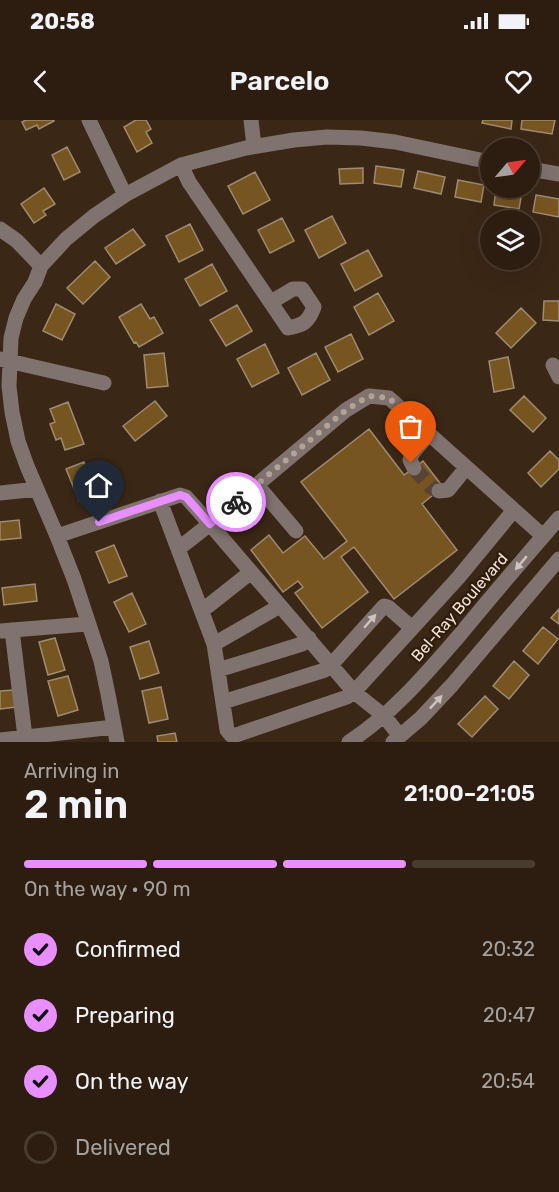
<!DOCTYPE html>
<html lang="en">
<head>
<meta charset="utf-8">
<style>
	body { margin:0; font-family:Rubik,sans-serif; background:#382a1e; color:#f1f3f6; height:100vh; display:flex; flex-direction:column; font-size:22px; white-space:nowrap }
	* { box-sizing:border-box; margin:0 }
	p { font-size:20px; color:#a6a29f }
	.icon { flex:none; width:33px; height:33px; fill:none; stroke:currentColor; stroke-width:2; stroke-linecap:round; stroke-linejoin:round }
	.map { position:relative; height:622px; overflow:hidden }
	.sheet { display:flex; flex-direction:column; background:#2c1d10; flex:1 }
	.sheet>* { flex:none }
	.needle { width:39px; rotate:61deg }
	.tools { position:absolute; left:480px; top:18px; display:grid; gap:12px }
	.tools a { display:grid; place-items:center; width:60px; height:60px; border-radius:50%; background:#2c1d10; box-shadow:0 6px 24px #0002,0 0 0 2px #483b30; font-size:30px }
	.pin { position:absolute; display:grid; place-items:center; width:51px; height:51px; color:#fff; margin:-62px -26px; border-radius:50% 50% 50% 0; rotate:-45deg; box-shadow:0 0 6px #0007 }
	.pin .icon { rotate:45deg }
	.courier { position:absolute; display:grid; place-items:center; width:60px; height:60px; margin:-30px; border:4px solid #e88eff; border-radius:50%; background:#fff; color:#222; box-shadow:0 2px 8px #0007 }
	.headline em { font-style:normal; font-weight:600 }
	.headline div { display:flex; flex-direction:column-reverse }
	.headline { display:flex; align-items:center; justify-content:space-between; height:102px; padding:0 24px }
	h1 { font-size:39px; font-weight:600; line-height:45px }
	.bar { display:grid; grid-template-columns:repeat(4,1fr); gap:9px 6px; align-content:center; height:72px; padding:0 24px }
	.bar i { height:8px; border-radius:4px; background:#483b30 }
	.bar .on { background:#e88eff }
	.bar p { grid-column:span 4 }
	ol { padding:0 24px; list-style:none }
	li { display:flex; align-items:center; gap:18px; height:66px }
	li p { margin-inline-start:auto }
	li .icon { padding:6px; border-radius:50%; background:#e88eff; color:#111; stroke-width:4 }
	li:last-child { color:#a6a29f }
	li i { width:33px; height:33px; border:3px solid #483b30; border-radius:50% }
	.status { display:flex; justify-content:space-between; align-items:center; height:42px; padding:0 30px; background:#2c1d10; direction:ltr }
	.status svg { height:16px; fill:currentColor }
	header { display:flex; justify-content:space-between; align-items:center; height:78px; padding:0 24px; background:#2c1d10; font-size:27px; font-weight:600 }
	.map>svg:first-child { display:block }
	.building { fill:#775520; stroke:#9d8b73; stroke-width:1.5 }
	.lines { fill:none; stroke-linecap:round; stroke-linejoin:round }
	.minor-tunnel { stroke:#574434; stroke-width:15; stroke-dasharray:15 8; stroke-linecap:butt }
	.minor { stroke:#80726e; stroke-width:15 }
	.oneway { fill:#d0c3ba }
	.done { stroke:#b3a396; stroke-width:6; stroke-dasharray:0 10.8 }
	.route { stroke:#e88eff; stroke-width:8 }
	.labels { text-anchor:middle; stroke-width:5; stroke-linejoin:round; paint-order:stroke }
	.street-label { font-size:16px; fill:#f3e6db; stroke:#301d0c }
</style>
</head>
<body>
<div class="status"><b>20:58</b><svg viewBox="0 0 49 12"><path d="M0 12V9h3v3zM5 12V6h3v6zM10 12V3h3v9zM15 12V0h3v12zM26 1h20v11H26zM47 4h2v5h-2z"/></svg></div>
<header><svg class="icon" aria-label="back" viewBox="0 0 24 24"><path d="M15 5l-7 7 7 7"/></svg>Parcelo<svg class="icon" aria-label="heart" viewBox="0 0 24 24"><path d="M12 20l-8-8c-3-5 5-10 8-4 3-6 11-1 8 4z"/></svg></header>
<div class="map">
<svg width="559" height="622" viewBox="0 0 559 622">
	<rect width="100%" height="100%" fill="#3b2716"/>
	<path class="building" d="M26,0h28v1l-15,8 -2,-4 -11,5 -4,-8z
		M136,0h10l5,9 -5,3 6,11 -15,9 -13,-25z
		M483,0h29l-1,9 -29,-6z
		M522,0h33l-3,14 -31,-5z
		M67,27l13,25 -16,8 -12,-25z
		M376,46l28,4 -3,17 -27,-4z
		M363,48v15l-23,1 -1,-15z
		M418,51l27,6 -4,17 -27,-6z
		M255,52l15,28 -27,14 -15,-28z
		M458,60l26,5 -3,17 -26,-5z
		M44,68l11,16 -12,7 3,4 -12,8 -13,-19z
		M496,68l26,4 -3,17 -25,-4z
		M536,75l23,4v18l-26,-5z
		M332,96l14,27 -27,15 -14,-28z
		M282,98l12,23 -24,12 -12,-23z
		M190,104l13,26 -24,12 -13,-26z
		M133,109l12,16 -29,19 -11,-16z
		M368,130l14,26 -27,15 -14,-27z
		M95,141l15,16 -27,27 -16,-16z
		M212,144l15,27 -27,15 -15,-27z
		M378,173l16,28 -25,14 -15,-28z
		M544,181h15v20l-16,-1z
		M56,184l19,10 -13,26 -19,-9z
		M141,184l9,15 4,-2 9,16 -24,14 -3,-5 -2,1 -15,-26z
		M237,185l15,26 -26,15 -16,-26z
		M521,188l15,15 -25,25 -15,-15z
		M351,214l12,25 -25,13 -13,-25z
		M265,224l14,29 -27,14 -15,-28z
		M164,233l4,33 -21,2 -3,-33z
		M316,233l14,27 -28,15 -14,-27z
		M508,237l6,31 -20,4 -5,-31z
		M524,276l22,22 -13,14 -23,-22z
		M155,281l12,15 -32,25 -12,-15z
		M68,282l16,42 -19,6 -4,-12 -5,2 -6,-16 5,-2 -5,-13z
		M369,309l35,46 19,-14 20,26 -21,17 35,46 -63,49 -40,-52 -13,10 27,35 -46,36 -27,-35 8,-6 -5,-6 -15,11 -32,-42 18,-15 14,18 22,-17 19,23 23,-18 -46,-59z
		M550,331l9,9v9l-18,18 -13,-14z
		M84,342l13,32 -18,7 -13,-32z
		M19,400l2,18 -21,2v-18z
		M114,425l13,31 -18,7 -13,-31z
		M35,464l2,17 -33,4 -2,-17z
		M132,473l14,31 -17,8 -15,-30z
		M559,489v15l-8,-6z
		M543,507l15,12 -20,25 -15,-13z
		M55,518l10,32 -17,5 -9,-33z
		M149,521l10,32 -19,6 -10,-32z
		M514,541l15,14 -20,24 -16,-13z
		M68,556l10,34 -20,6 -10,-35z
		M161,567l7,32 -19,4 -7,-32z
		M14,570l2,17 -16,2v-18z
		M485,576l13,13 -26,28 -14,-13z
		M175,613l2,9h-19l-1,-6z"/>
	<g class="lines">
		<path class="minor-tunnel" d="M414,348l17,19 8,4"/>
		<path class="minor" d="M89,0l36,75
			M251,0l3,26
			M181,45l8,17 99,146c15,-3 20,-5 26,-21l-12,-18h-9l-22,13
			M530,49l29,5
			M0,109l17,12 24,25
			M0,239l104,24
			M553,245l6,12
			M414,348l-4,-8 2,-6 17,-20
			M257,365l39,46
			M439,371l9,-1 18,-22
			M0,373l37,-4
			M160,381l54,143 13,86 4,5h5l111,-38 7,-5 30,24 16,20
			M57,416l123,-41 6,2 24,27 136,-114 23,-14 20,2 154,138
			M178,429l32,-25 144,168 104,-114 56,-68
			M201,490l7,-4 43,-34
			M12,510l13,107
			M0,511l87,-7
			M214,524l59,-34 6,-5
			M218,550l84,-26 7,-6
			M223,582l102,-32 6,-5 53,-59 4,1 24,21
			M0,620l114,-13
			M117,622l-9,-48 -7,-33 -27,-82 -17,-43 -30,-70 -9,-25 -6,-29 -3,-26 2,-48 5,-20 8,-19 11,-17 6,-16 25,-27 28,-23 31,-21 56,-30 65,-17 48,-8 33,-3 34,1 34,4 95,20
			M349,622c43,-28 76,-67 109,-105 33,-40 67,-80 101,-119
			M393,622l28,-24 31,-33 107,-126"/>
	</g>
	<defs><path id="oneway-solid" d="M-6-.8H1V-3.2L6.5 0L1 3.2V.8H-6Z" transform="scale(1.5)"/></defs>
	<g class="oneway">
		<use href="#oneway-solid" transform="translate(521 443) rotate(130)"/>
		<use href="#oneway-solid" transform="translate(370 501) rotate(-49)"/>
		<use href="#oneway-solid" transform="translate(436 582) rotate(-47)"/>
	</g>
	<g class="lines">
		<path class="done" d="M236,382l110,-92 23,-14 20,2 40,36c-7,8 -18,18 -18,29"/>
		<path class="route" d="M99,402l81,-27 6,2 24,27 26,-22"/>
	</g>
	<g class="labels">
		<g class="street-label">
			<text transform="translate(459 487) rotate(-49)" y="6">Bel-Ray Boulevard</text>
		</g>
	</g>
</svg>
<div class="tools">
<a><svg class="needle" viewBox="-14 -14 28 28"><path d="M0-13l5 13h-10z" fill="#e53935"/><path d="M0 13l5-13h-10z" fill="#a6a29f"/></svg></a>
<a><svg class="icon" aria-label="layers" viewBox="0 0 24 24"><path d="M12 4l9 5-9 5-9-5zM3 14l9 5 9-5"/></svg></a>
</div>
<div class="pin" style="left:411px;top:343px;background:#ea580c"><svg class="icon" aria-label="bag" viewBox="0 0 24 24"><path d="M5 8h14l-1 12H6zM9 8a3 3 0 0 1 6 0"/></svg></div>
<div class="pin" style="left:99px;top:402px;background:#1f2937"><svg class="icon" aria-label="home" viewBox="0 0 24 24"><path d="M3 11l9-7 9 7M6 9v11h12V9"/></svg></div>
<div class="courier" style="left:236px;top:382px"><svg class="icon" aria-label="bike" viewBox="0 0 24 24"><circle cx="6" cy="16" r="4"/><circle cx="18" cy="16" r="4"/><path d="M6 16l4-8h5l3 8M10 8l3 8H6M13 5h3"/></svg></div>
</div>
<section class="sheet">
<div class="headline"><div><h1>2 min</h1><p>Arriving in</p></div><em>21:00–21:05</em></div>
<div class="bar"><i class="on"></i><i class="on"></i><i class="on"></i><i></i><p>On the way · 90 m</p></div>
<ol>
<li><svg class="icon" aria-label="check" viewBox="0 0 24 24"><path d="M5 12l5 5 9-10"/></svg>Confirmed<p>20:32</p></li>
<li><svg class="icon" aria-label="check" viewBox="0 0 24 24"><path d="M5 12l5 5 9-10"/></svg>Preparing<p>20:47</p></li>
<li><svg class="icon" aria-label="check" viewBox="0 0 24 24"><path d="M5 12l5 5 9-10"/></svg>On the way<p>20:54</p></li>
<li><i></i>Delivered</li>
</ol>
</section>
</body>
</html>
